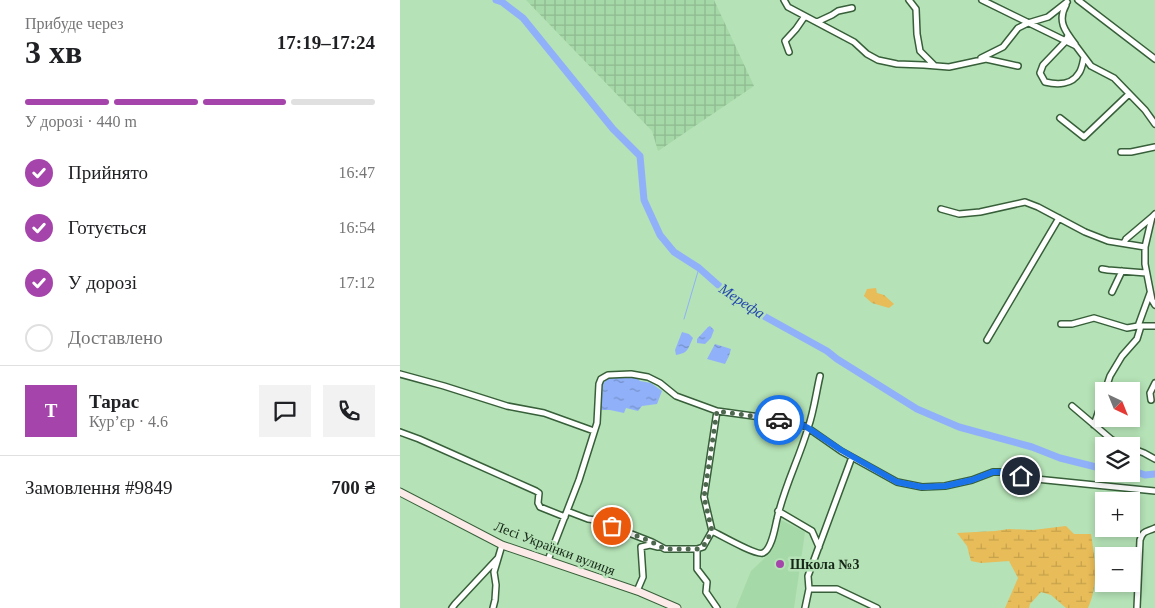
<!DOCTYPE html>
<html lang="uk">
<head>
<meta charset="utf-8">
<style>
	body { margin:0; font-family:"Times New Roman",serif; background:#f2f2f2; color:#202124; height:100vh; display:flex; flex-direction:column; font-size:19px; white-space:nowrap }
	* { box-sizing:border-box; margin:0 }
	p { font-size:16px; color:#757577 }
	.icon { flex:none; width:28px; height:28px; fill:none; stroke:currentColor; stroke-width:2; stroke-linecap:round; stroke-linejoin:round }
	.map { position:relative; flex:1; overflow:hidden }
	.sheet { display:flex; flex-direction:column; background:#fff; width:400px }
	.sheet>* { flex:none }
	.needle { width:32px; rotate:137deg }
	.buttons { position:absolute; left:695px; top:382px; display:grid; gap:10px }
	.buttons a { display:grid; place-items:center; width:45px; height:45px; border-radius:0px; background:#fff; box-shadow:0 2px 8px #0003; font-size:25px }
	.pin { position:absolute; display:grid; place-items:center; width:42px; height:42px; color:#fff; margin:-21px; border:2px solid #fff; border-radius:50%; box-shadow:0 1px 5px #0007 }
	.courier { position:absolute; display:grid; place-items:center; width:50px; height:50px; margin:-25px; border:4px solid #1a73e8; border-radius:50%; background:#fff; color:#222; box-shadow:0 1px 6px #0007 }
	.overview em { font-style:normal; font-weight:600 }
	.overview div { display:flex; flex-direction:column-reverse }
	.overview { display:flex; align-items:center; justify-content:space-between; height:85px; padding:0 25px }
	h1 { font-size:32px; font-weight:600; line-height:38px }
	.bar { display:grid; grid-template-columns:repeat(4,1fr); gap:8px 5px; align-content:center; height:60px; padding:0 25px }
	.bar i { height:6px; border-radius:4px; background:#e0e0e0 }
	.bar .selected { background:#a544ab }
	.bar p { grid-column:span 4 }
	.line { display:flex; align-items:center; gap:12px; padding:0 25px; border-top:1px solid #e0e0e0 }
	.line div { flex:1 }
	.round { display:grid; place-items:center; flex:none; width:52px; height:52px; border-radius:0px; background:#f2f2f2 }
	ol { padding:0 25px; list-style:none }
	li { display:flex; align-items:center; gap:15px; height:55px }
	li p { margin-inline-start:auto }
	li .icon { padding:5px; border-radius:50%; background:#a544ab; color:#fff; stroke-width:4 }
	li:last-child { color:#757577 }
	li i { width:28px; height:28px; border:2px solid #e0e0e0; border-radius:50% }
	main { display:flex; flex:1; min-height:0 }
	.map>svg:first-child { display:block }
	.built { fill:#a6d9a8 }
	.industrial { fill:url(#industrial-grid) }
	.forest { fill:url(#forest-firs) }
	.wetland { fill:url(#wetland-marsh) }
	.water { fill:url(#water-ripples) }
	.lines { fill:none; stroke-linecap:round; stroke-linejoin:round }
	.stream { stroke:#90b1fa; stroke-width:1 }
	.river { stroke:#90b1fa; stroke-width:7 }
	.street-casing { stroke:#375f39; stroke-width:8 }
	.secondary-casing { stroke:#375f39; stroke-width:9 }
	.street { stroke:#fff; stroke-width:5 }
	.secondary { stroke:#fbeae8; stroke-width:7 }
	.done { stroke:#4e684f; stroke-width:5; stroke-dasharray:0 9 }
	.route { stroke:#1a73e8; stroke-width:6 }
	.poi-dot { fill:#a544ab; stroke:#b5e2b6; stroke-width:2 }
	.labels { text-anchor:middle; stroke-width:5; stroke-linejoin:round; paint-order:stroke }
	.street-label { font-size:14px; fill:#162717; stroke:#b5e2b6 }
	.poi-label { font-size:14px; font-weight:bold; fill:#162717; stroke:#b5e2b6; text-anchor:start }
	.water-label { font-size:15px; font-style:italic; fill:#2448b0; stroke:#b5e2b6 }
</style>
</head>
<body>
<main>
<section class="sheet">
<div class="overview"><div><h1>3 хв</h1><p>Прибуде через</p></div><em>17:19–17:24</em></div>
<div class="bar"><i class="selected"></i><i class="selected"></i><i class="selected"></i><i></i><p>У дорозі · 440 m</p></div>
<ol>
<li><svg class="icon" aria-label="check" viewBox="0 0 24 24"><path d="M5 12l5 5 9-10"/></svg>Прийнято<p>16:47</p></li>
<li><svg class="icon" aria-label="check" viewBox="0 0 24 24"><path d="M5 12l5 5 9-10"/></svg>Готується<p>16:54</p></li>
<li><svg class="icon" aria-label="check" viewBox="0 0 24 24"><path d="M5 12l5 5 9-10"/></svg>У дорозі<p>17:12</p></li>
<li><i></i>Доставлено</li>
</ol>
<div class="line" style="height:90px"><b class="round" style="background:#a544ab;color:#fff">Т</b><div><b>Тарас</b><p>Кур’єр · 4.6</p></div><a class="round"><svg class="icon" aria-label="chat" viewBox="0 0 24 24"><path d="M4 5h16v11H9l-5 4z"/></svg></a><a class="round"><svg class="icon" aria-label="phone" viewBox="0 0 24 24"><path d="M5 4h4l2 5-3 2q2 4 5 5l2-3 5 2v4C11 20 4 13 5 4z"/></svg></a></div>
<div class="line" style="height:65px"><div>Замовлення #9849</div><b>700 ₴</b></div>
</section>
<div class="map">
<svg width="755" height="608" viewBox="0 0 755 608">
	<defs>
		<pattern id="industrial-grid" width="8" height="8" patternUnits="userSpaceOnUse" patternTransform="scale(1.25)"><rect width="8" height="8" fill="#a6d9a8"/><path d="M0 4h8M4 0v8" fill="none" stroke="#8eba90"/></pattern>
		<pattern id="forest-firs" width="22" height="20" patternUnits="userSpaceOnUse" patternTransform="scale(1.25)"><rect width="22" height="20" fill="#e8bc58"/><path d="M5 1l3.5 6h-7zM16 11l3.5 6h-7z" fill="#c6a24c"/></pattern>
		<pattern id="wetland-marsh" width="20" height="14" patternUnits="userSpaceOnUse" patternTransform="scale(1.25)"><rect width="20" height="14" fill="#e8bc58"/><path d="M1 5h8M5 5V1M11 12h8M15 12V8" fill="none" stroke="#c6a24c"/></pattern>
		<pattern id="water-ripples" width="26" height="14" patternUnits="userSpaceOnUse" patternTransform="scale(1.25)"><rect width="26" height="14" fill="#90b1fa"/><path d="M2 4q2-2 4 0t4 0M15 11q2-2 4 0t4 0" fill="none" stroke="#7590c9"/></pattern>
	</defs>
	<rect width="100%" height="100%" fill="#b5e2b6"/>
	<path class="built" d="M381,520l24,12 -11,76h-58l15,-37 16,-15 7,-14z"/>
	<path class="industrial" d="M126,0h188l40,86 -96,65 -6,-20z"/>
	<path class="forest" d="M476,288l1,5 7,2 10,9 -5,4 -17,-5 -8,-7 3,-7z"/>
	<path class="wetland" d="M666,526l8,8h17c4,25 8,50 -3,74h-22l-15,-13 -10,-3 -11,12 -1,4h-24l13,-30 -9,-17 -28,2 -10,-2 -4,-15 -10,-13 38,-2 14,-2 24,1z"/>
	<path class="water" d="M310,326l4,4 -3,8 -6,6 -8,-1v-4l11,-12z
		M282,332l7,2 4,4c-5,10 -4,15 -17,17l-1,-5z
		M315,344l16,5 -2,7 -4,8 -18,-5z
		M209,378h28l3,3 11,2 11,8 -5,13 -15,2 -4,5 -12,-3 -2,5 -14,-3h-9l2,-27z"/>
	<g class="lines">
		<path class="stream" d="M284,319l15,-51"/>
		<path class="river" d="M96,0l6,2 21,16 90,111 27,27 4,44 16,35 14,17 25,16 26,23 37,24 65,36 10,8 80,50 42,18 73,20 28,11 44,11
			M731,470l14,5 10,-1"/>
		<defs>
			<path id="street" d="M384,0l4,7 66,35 13,12 11,6 19,4 27,1 25,2 37,-8 32,7
				M509,0l7,9 1,25 3,17 14,14
				M582,0l94,46 15,20 23,12 31,32 10,14
				M678,0l77,59
				M666,5c-9,16 -1,26 9,39
				M417,22l15,-7 6,-4 14,-3
				M668,35l-2,6 -23,24 -3,8 5,9c12,3 27,3 34,-9 3,-4 4,-11 5,-16
				M389,52l-4,-11 11,-12 9,-13
				M581,58l22,-11 15,-19 10,-5 20,-6 19,-15
				M660,118l24,19 45,-43
				M721,152h10l24,-5
				M541,209l18,5 21,-2 45,-10 13,5 47,25 23,9 37,6
				M755,214l-3,3 -7,30v17l7,36 3,5
				M724,243l2,-4 26,-22
				M702,269l6,1 38,3
				M712,292l10,-21
				M661,324h11l22,-6 33,10 11,-2h17
				M738,326l12,-33
				M587,340l72,-122
				M0,374l44,12 63,20 37,7 50,18
				M705,391l5,-15 12,-20 15,-17 4,-13
				M751,400l-1,-7 5,-10
				M672,406l40,34 15,6
				M317,411l-13,86 8,34c8,4 45,25 51,22 9,-4 12,-26 14,-34 7,-32 22,-60 31,-91 6,-17 8,-35 12,-52
				M694,425l10,-30
				M0,432l19,7 117,52 3,2 -1,10 2,4 25,10
				M731,448l13,5 11,6
				M167,511l21,8 15,2 8,5 41,16 13,7h32l6,-2 9,-16
				M378,511l34,20 7,16
				M297,549v20l10,13 -1,10 11,16
				M148,560l31,-80 18,-57 2,-39 2,-5 7,-4 23,-1 17,3 12,6 16,13 41,15 79,11 12,6 33,23 56,31 25,5 23,-1 27,-6 21,-8h12l31,7 119,12
				M409,589h28l40,19
				M237,591l6,-14 -2,-30 9,-2 8,2
				M52,608l3,-4 43,-46
				M93,608l2,-8 1,-15 -2,-13 8,-27
				M405,608l4,-19 -1,-13 44,-119
				M737,608l3,-68c3,-10 7,-8 15,-12"/>
			<path id="secondary" d="M0,492l102,53 138,47 37,16"/>
		</defs>
		<use href="#street" class="street-casing"/>
		<use href="#secondary" class="secondary-casing"/>
		<use href="#street" class="street"/>
		<use href="#secondary" class="secondary"/>
	</g>
	<g class="lines">
		<path class="done" d="M212,526l40,16 13,7h32l6,-2 9,-16 -8,-34 13,-86 62,9"/>
		<path class="route" d="M379,420l17,2 12,6 33,22 56,32 25,5 23,-1 27,-6 21,-8h12l16,4"/>
	</g>
	<circle class="poi-dot" cx="380" cy="564" r="5"/>
	<g class="labels">
		<g class="street-label">
			<text transform="translate(155 548) rotate(21)" y="5">Лесі Українки вулиця</text>
		</g>
		<g class="poi-label">
			<text x="390" y="569">Школа №3</text>
		</g>
		<g class="water-label">
			<text transform="translate(342 301) rotate(33)" y="5">Мерефа</text>
		</g>
	</g>
</svg>
<div class="buttons">
<a><svg class="needle" viewBox="-14 -14 28 28"><path d="M0-13l5 13h-10z" fill="#e53935"/><path d="M0 13l5-13h-10z" fill="#757577"/></svg></a>
<a><svg class="icon" aria-label="layers" viewBox="0 0 24 24"><path d="M12 4l9 5-9 5-9-5zM3 14l9 5 9-5"/></svg></a>
<a>+</a>
<a>−</a>
</div>
<div class="pin" style="left:212px;top:526px;background:#ea580c"><svg class="icon" aria-label="bag" viewBox="0 0 24 24"><path d="M5 8h14l-1 12H6zM9 8a3 3 0 0 1 6 0"/></svg></div>
<div class="pin" style="left:621px;top:476px;background:#1f2937"><svg class="icon" aria-label="home" viewBox="0 0 24 24"><path d="M3 11l9-7 9 7M6 9v11h12V9"/></svg></div>
<div class="courier" style="left:379px;top:420px"><svg class="icon" aria-label="car" viewBox="0 0 24 24"><path d="M5 17H2v-5l4-1 3-4h7l3 4 3 1v5h-3M9 17h6M6 11h13"/><circle cx="7" cy="17" r="2"/><circle cx="17" cy="17" r="2"/></svg></div>
</div>
</main>
</body>
</html>
